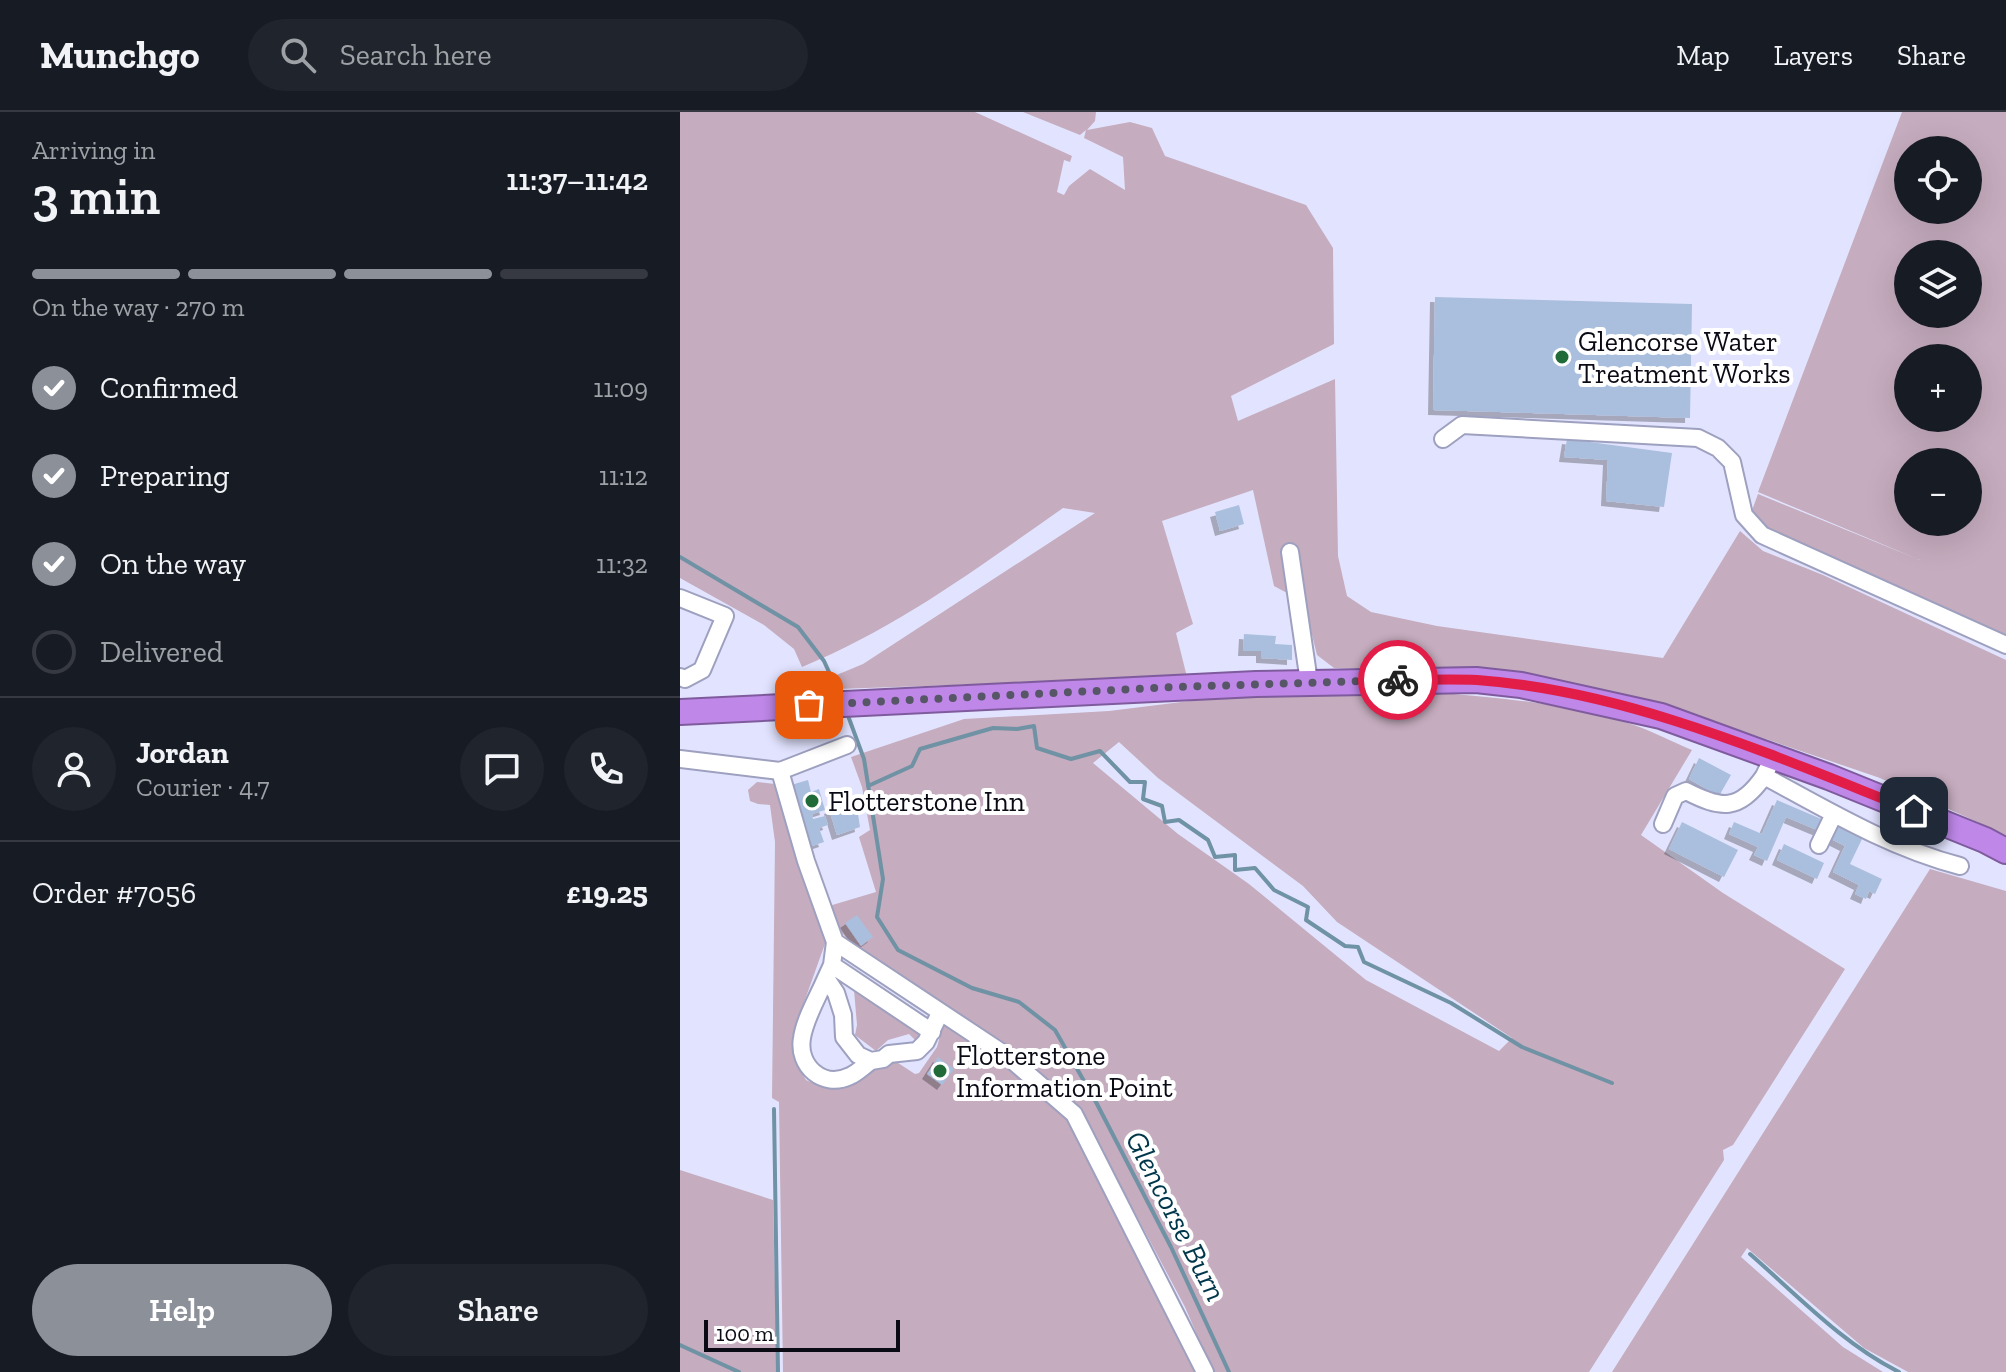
<!DOCTYPE html>
<html lang="en">
<head>
<meta charset="utf-8">
<style>
	body { margin:0; font-family:"Zilla Slab",serif; background:#20242c; color:#f1f3f6; height:100vh; display:flex; flex-direction:column; font-size:30px; white-space:nowrap }
	* { box-sizing:border-box; margin:0 }
	p { font-size:26px; color:#9ea1a6 }
	.icon { flex:none; width:44px; height:44px; fill:none; stroke:currentColor; stroke-width:2; stroke-linecap:round; stroke-linejoin:round }
	.map { position:relative; flex:1; overflow:hidden }
	.details { display:flex; flex-direction:column; background:#171b24; width:680px }
	.details>* { flex:none }
	.fabs { position:absolute; left:1214px; top:24px; display:grid; gap:16px }
	.fabs a { display:grid; place-items:center; width:88px; height:88px; border-radius:50%; background:#171b24; box-shadow:0 8px 32px #0002; font-size:40px }
	.scale { position:absolute; left:24px; bottom:20px; width:196px; box-sizing:border-box; padding-left:8px; border:4px solid #0a0a15; border-top:0; font-size:22px; line-height:28px; white-space:nowrap; color:#0a0a15; -webkit-text-stroke:6px #fff; paint-order:stroke }
	.pin { position:absolute; display:grid; place-items:center; width:68px; height:68px; color:#fff; margin:-34px; border-radius:16px; box-shadow:0 4px 12px #0006 }
	.courier { position:absolute; display:grid; place-items:center; width:80px; height:80px; margin:-40px; border:6px solid #e11d48; border-radius:50%; background:#fff; color:#222; box-shadow:0 2px 10px #0007 }
	.overview em { font-style:normal; font-weight:600 }
	.overview div { display:flex; flex-direction:column-reverse }
	.overview { display:flex; align-items:center; justify-content:space-between; height:136px; padding:0 32px }
	h1 { font-size:52px; font-weight:600; line-height:60px }
	.bar { display:grid; grid-template-columns:repeat(4,1fr); gap:12px 8px; align-content:center; height:96px; padding:0 32px }
	.bar i { height:10px; border-radius:6px; background:#363941 }
	.bar .selected { background:#8c9099 }
	.bar p { grid-column:span 4 }
	.line { display:flex; align-items:center; gap:20px; padding:0 32px; border-top:2px solid #363941 }
	.line div { flex:1 }
	.round { display:grid; place-items:center; flex:none; width:84px; height:84px; border-radius:42px; background:#20242c }
	ol { padding:0 32px; list-style:none }
	li { display:flex; align-items:center; gap:24px; height:88px }
	li p { margin-inline-start:auto }
	li .icon { padding:8px; border-radius:50%; background:#8c9099; color:#fff; stroke-width:4 }
	li:last-child { color:#9ea1a6 }
	li i { width:44px; height:44px; border:4px solid #363941; border-radius:50% }
	.primary-button { display:flex; gap:16px; margin-top:auto; padding:16px 32px }
	.primary-button a { flex:1; height:92px; border-radius:48px; background:#8c9099; color:#fff; font-size:32px; font-weight:600; line-height:92px; text-align:center }
	.primary-button a+a { background:#20242c; color:#f1f3f6 }
	header { display:flex; align-items:center; gap:48px; box-sizing:border-box; height:112px; padding:0 40px; background:#171b24; border-bottom:2px solid #363941 }
	header strong { font-size:38px }
	nav { display:flex; gap:44px; margin-inline-start:auto; font-size:28px }
	.search { width:560px; height:72px; background:#20242c; display:flex; align-items:center; gap:20px; box-sizing:border-box; padding:0 28px; border-radius:44px; color:#9ea1a6; font-size:30px }
	main { display:flex; flex:1; min-height:0 }
	.map>svg:first-child { display:block }
	.green { fill:#c5acbe; fill-rule:evenodd }
	.lines { fill:none; stroke-linecap:round; stroke-linejoin:round }
	.stream { stroke:#6f92a4; stroke-width:4 }
	.building { fill:#aabfdd; filter:url(#shadow) }
	.minor-casing { stroke:#9ea0bf; stroke-width:20 }
	.highway-casing { stroke:#7f5b9e; stroke-width:28 }
	.minor { stroke:#fff; stroke-width:16 }
	.highway { stroke:#be87e8; stroke-width:24 }
	.done { stroke:#565667; stroke-width:8; stroke-dasharray:0 14.4 }
	.route { stroke:#e11d48; stroke-width:10 }
	.poi-dot { fill:#216b39; stroke:#fff; stroke-width:3 }
	.labels { text-anchor:middle; stroke-width:8; stroke-linejoin:round; paint-order:stroke }
	.poi-label { font-size:28px; fill:#0a0a15; stroke:#fff; text-anchor:start }
	.water-label { font-size:30px; font-style:italic; fill:#01374b; stroke:#fff }
</style>
</head>
<body>
<header>
<strong>Munchgo</strong>
<div class="search"><svg class="icon" aria-label="search" viewBox="0 0 24 24"><circle cx="10" cy="10" r="6"/><path d="M15 15l6 6"/></svg>Search here</div>
<nav><a>Map</a><a>Layers</a><a>Share</a></nav>
</header>
<main>
<section class="details">
<div class="overview"><div><h1>3 min</h1><p>Arriving in</p></div><em>11:37–11:42</em></div>
<div class="bar"><i class="selected"></i><i class="selected"></i><i class="selected"></i><i></i><p>On the way · 270 m</p></div>
<ol>
<li><svg class="icon" aria-label="check" viewBox="0 0 24 24"><path d="M5 12l5 5 9-10"/></svg>Confirmed<p>11:09</p></li>
<li><svg class="icon" aria-label="check" viewBox="0 0 24 24"><path d="M5 12l5 5 9-10"/></svg>Preparing<p>11:12</p></li>
<li><svg class="icon" aria-label="check" viewBox="0 0 24 24"><path d="M5 12l5 5 9-10"/></svg>On the way<p>11:32</p></li>
<li><i></i>Delivered</li>
</ol>
<div class="line" style="height:144px"><a class="round"><svg class="icon" aria-label="person" viewBox="0 0 24 24"><circle cx="12" cy="8" r="4"/><path d="M4 21q1-7 8-7t8 7"/></svg></a><div><b>Jordan</b><p>Courier · 4.7</p></div><a class="round"><svg class="icon" aria-label="chat" viewBox="0 0 24 24"><path d="M4 5h16v11H9l-5 4z"/></svg></a><a class="round"><svg class="icon" aria-label="phone" viewBox="0 0 24 24"><path d="M5 4h4l2 5-3 2q2 4 5 5l2-3 5 2v4C11 20 4 13 5 4z"/></svg></a></div>
<div class="line" style="height:104px"><div>Order #7056</div><b>£19.25</b></div>
<div class="primary-button"><a>Help</a><a>Share</a></div>
</section>
<div class="map">
<svg width="1326" height="1260" viewBox="0 0 1326 1260">
	<defs>
		<filter id="shadow"><feDropShadow dx="-5" dy="5" stdDeviation="0" flood-color="#0004"/></filter>
	</defs>
	<rect width="100%" height="100%" fill="#e2e4ff"/>
	<path class="green" d="M0,0h295l97,44 -2,6 -6,-2 -7,32 7,3 5,-9 21,-17 35,21 -2,-33 -39,-19 2,-8 -6,5 -57,-23h73l-1,9 -8,9 43,-8 22,6 13,28 141,49 27,43 1,96 -103,52 7,25 97,-42 3,177 9,40 24,16 66,14 226,32 77,-127 23,20 60,24 183,85v175l-126,-57 -208,-71 -65,-16 -107,-17 -166,-6 -17,-13 -13,-53 -30,-16 -21,-96 -91,31 31,103 -17,9 11,44 -378,13 6,-6 48,-20 232,-151 -32,-5c-87,61 -163,118 -261,159l-8,-18 -30,-24 -84,-47z
		M1222,0h104v532l-238,-110 -17,-21 7,-19 162,66 -162,-68zM1228,38h60v60h-60zM1228,142h60v60h-60zM1228,246h60v60h-60zM1228,350h60v60h-60z
		M746,580c69,5 143,11 208,33 20,7 39,17 58,25l-51,85 82,58 122,76 -112,176 -10,5 1,10 -135,212h-376l-28,-65 -103,-194 -47,-46 -173,-113 -25,-26 -8,-22 47,-14 -17,-55 11,-7 -8,-43 -11,-30 113,-38 145,-8 113,-14zM439,630l39,36 145,108 34,36 175,116 -13,13 -133,-71 -117,-96 -71,-50 -85,-71z
		M77,670l18,2 51,157 -29,81 -3,23 3,20 9,15 13,6h15l55,-25h6l20,13 4,-1 18,-26 7,-25 59,36 67,59 128,255h-415l-4,-270 -7,-4 3,-256 -5,-37 -12,-1 -8,-3 -2,-11z
		M1250,757l76,22v481h-98l-44,-24 -117,-100 -6,9 102,90 40,25h-271z
		M180,875l66,45 -9,10 -8,-8 -21,6 -12,11 -21,-16 2,-10 -3,-35z
		M0,1058l93,30 4,172h-97z"/>
	<g class="lines">
		<path class="stream" d="M0,445l118,70 26,34 15,33
			M167,601l17,46 19,120 -6,38 21,33 74,38 47,14 36,28 42,74 74,143 58,125
			M188,674l44,-20 8,-17 73,-21 24,1 17,-3 3,22 34,11 29,-8 30,31h15l-2,17 19,7 3,16 14,-2 29,20 7,17 20,-2v15l20,-2 19,22 34,17 -2,13 39,26 13,1 6,15 87,41 71,44 90,36
			M94,997l4,263
			M1070,1142c47,41 93,90 149,118
			M0,1233l59,27"/>
	</g>
	<path class="building" d="M755,185l257,7 -2,114 -257,-8z
		M887,327l105,14 -8,54 -58,-6 2,-41 -44,-3z
		M559,393l5,19 -24,7 -5,-19z
		M564,522l32,2 -1,8 17,1v15l-31,-2v-7h-18z
		M1019,646l32,17 -12,21 -30,-17z
		M128,668l3,12 8,-3 6,21 -13,4 1,5 12,-3 3,9 -9,3 5,14 -15,5 -18,-62z
		M1097,688l49,21 -4,11 -36,-15 -19,44 -13,-6 4,-8 -29,-13 5,-12 28,12z
		M176,689l4,26 -23,8 -8,-26z
		M1002,710l56,28 -14,27 -55,-28z
		M1154,711l29,14 -13,27 32,15 -7,15 -6,-3 -3,8 -11,-5 4,-9 -26,-13 12,-26 -18,-9z
		M1104,732l40,19 -7,16 -40,-19z
		M177,803l16,22 -12,9 -16,-23z
		M258,945l16,12 -12,16 -15,-11z"/>
	<g class="lines">
		<defs>
			<path id="minor" d="M763,327l19,-14 236,13 20,10 14,14 12,53 18,20 244,110
				M610,440l19,130
				M0,486l45,18 -23,54 -17,9 -5,-2
				M1093,645l-9,19c63,34 126,72 196,90
				M0,647l100,12 67,-26
				M100,659l26,90 29,81 172,114 67,58 131,258
				M983,712l12,-28 11,-5c35,18 53,21 78,-15
				M1139,733l15,-31
				M155,830l-3,23 -6,13 10,15 7,22 1,22 14,18 13,6 12,-2 6,-5 28,-3 9,-9 14,-29
				M152,853l100,67
				M146,866c-8,19 -21,40 -24,60 -5,28 21,51 48,38 7,-3 14,-10 21,-15"/>
			<path id="highway" d="M0,600l576,-28 220,-4 45,5 140,31 168,61 156,63 21,11"/>
		</defs>
		<use href="#minor" class="minor-casing"/>
		<use href="#highway" class="highway-casing"/>
		<use href="#minor" class="minor"/>
		<use href="#highway" class="highway"/>
	</g>
	<g class="lines">
		<path class="done" d="M129,593l367,-18 222,-7"/>
		<path class="route" d="M718,568c26,0 53,-1 79,0 152,11 297,76 437,131"/>
	</g>
	<g class="poi-dot">
		<circle cx="882" cy="245" r="8"/>
		<circle cx="132" cy="689" r="8"/>
		<circle cx="260" cy="959" r="8"/>
	</g>
	<g class="labels">
		<g class="poi-label">
			<text x="898" y="239">Glencorse Water<tspan x="898" dy="32">Treatment Works</tspan></text>
			<text x="148" y="699">Flotterstone Inn</text>
			<text x="276" y="953">Flotterstone<tspan x="276" dy="32">Information Point</tspan></text>
		</g>
		<g class="water-label">
			<text transform="translate(496 1104) rotate(63)" y="10">Glencorse Burn</text>
		</g>
	</g>
</svg>
<div class="fabs">
<a><svg class="icon" aria-label="locate" viewBox="0 0 24 24"><circle cx="12" cy="12" r="6"/><path d="M12 2v4M12 18v4M2 12h4M18 12h4"/></svg></a>
<a><svg class="icon" aria-label="layers" viewBox="0 0 24 24"><path d="M12 4l9 5-9 5-9-5zM3 14l9 5 9-5"/></svg></a>
<a>+</a>
<a>−</a>
</div>
<div class="scale">100 m</div>
<div class="pin" style="left:129px;top:593px;background:#ea580c"><svg class="icon" aria-label="bag" viewBox="0 0 24 24"><path d="M5 8h14l-1 12H6zM9 8a3 3 0 0 1 6 0"/></svg></div>
<div class="pin" style="left:1234px;top:699px;background:#1f2937"><svg class="icon" aria-label="home" viewBox="0 0 24 24"><path d="M3 11l9-7 9 7M6 9v11h12V9"/></svg></div>
<div class="courier" style="left:718px;top:568px"><svg class="icon" aria-label="bike" viewBox="0 0 24 24"><circle cx="6" cy="16" r="4"/><circle cx="18" cy="16" r="4"/><path d="M6 16l4-8h5l3 8M10 8l3 8H6M13 5h3"/></svg></div>
</div>
</main>
</body>
</html>
